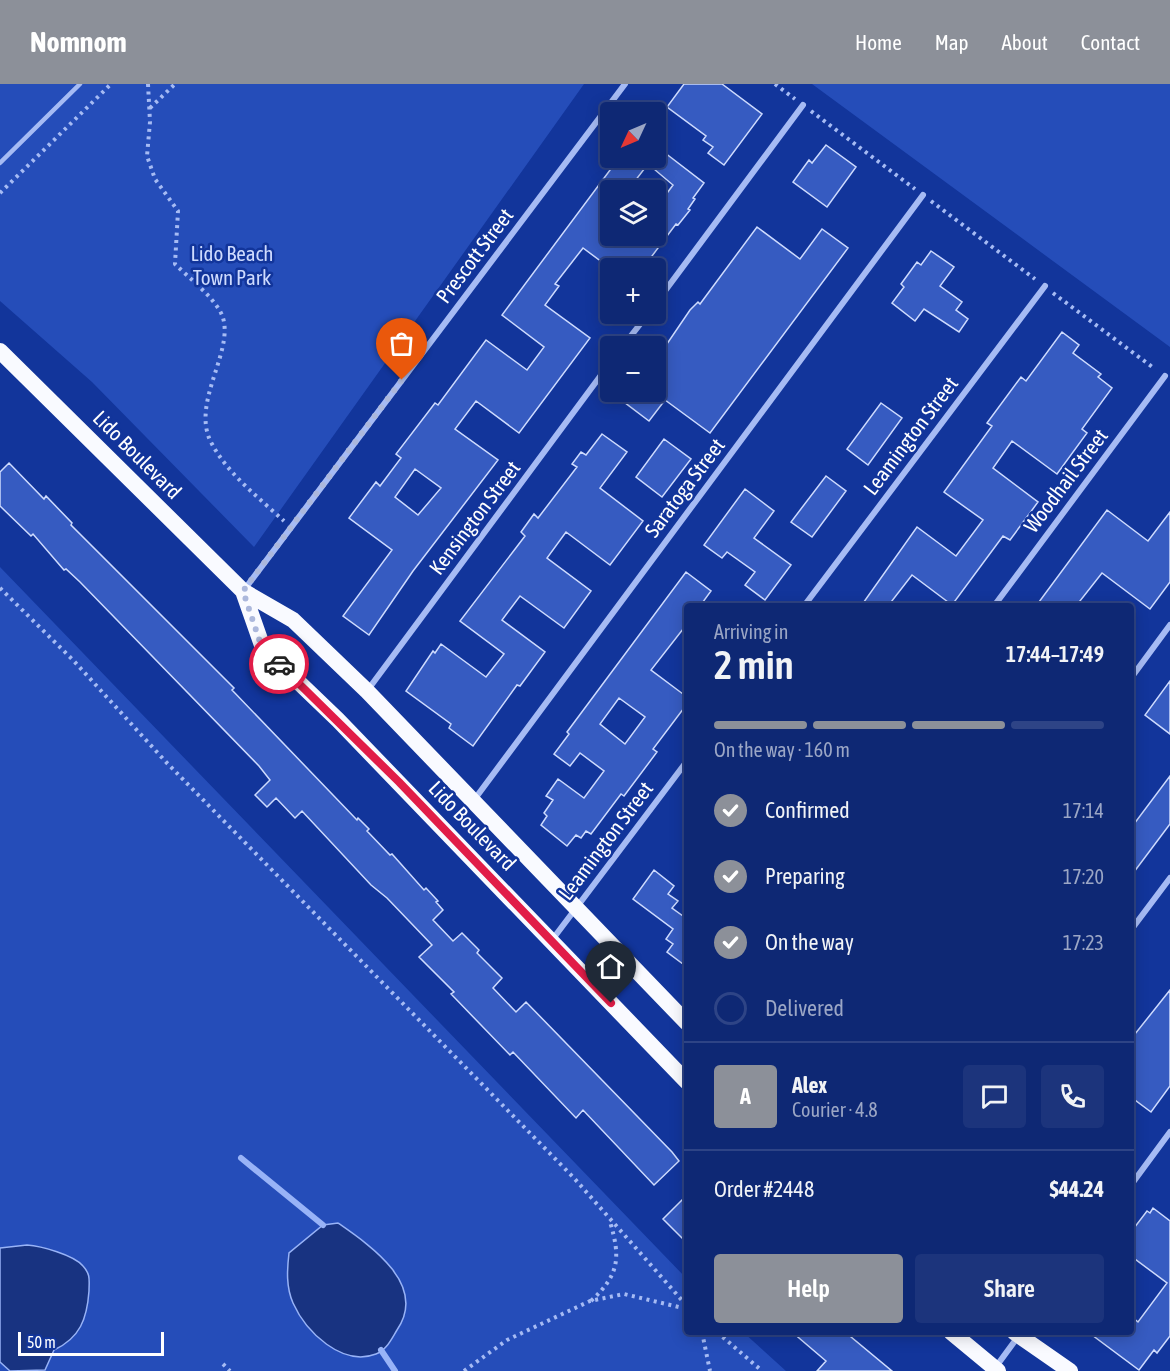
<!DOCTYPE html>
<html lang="en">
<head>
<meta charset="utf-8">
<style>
	body { margin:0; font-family:"Asap Condensed",sans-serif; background:#1c347c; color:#f1f3f6; height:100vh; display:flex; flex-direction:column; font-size:22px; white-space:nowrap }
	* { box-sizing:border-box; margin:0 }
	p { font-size:20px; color:#9ba6c5 }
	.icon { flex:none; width:33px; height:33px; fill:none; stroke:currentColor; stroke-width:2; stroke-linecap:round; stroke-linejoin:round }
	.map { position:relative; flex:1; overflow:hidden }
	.panel { position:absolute; left:684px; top:519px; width:450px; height:732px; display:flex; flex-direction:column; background:#0e2874; border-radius:6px; box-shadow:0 3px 15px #0003,0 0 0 2px #2e4486 }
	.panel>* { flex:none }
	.needle { width:39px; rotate:226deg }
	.buttons { position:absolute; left:600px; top:18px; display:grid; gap:12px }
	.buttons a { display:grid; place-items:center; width:66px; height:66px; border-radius:6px; background:#0e2874; box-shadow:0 3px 15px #0003,0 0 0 2px #2e4486; font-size:30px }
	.scale { position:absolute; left:18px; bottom:15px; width:146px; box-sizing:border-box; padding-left:6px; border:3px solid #fff; border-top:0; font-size:16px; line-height:21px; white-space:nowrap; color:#fff; -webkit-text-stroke:4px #12359b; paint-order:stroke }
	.pin { position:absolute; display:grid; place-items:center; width:51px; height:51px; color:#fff; margin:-62px -26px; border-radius:50% 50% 50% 0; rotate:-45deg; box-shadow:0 0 6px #0007 }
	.pin .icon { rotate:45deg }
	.courier { position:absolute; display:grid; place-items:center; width:60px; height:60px; margin:-30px; border:4px solid #e11d48; border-radius:50%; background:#fff; color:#222; box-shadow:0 2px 8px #0007 }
	.summary em { font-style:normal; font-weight:600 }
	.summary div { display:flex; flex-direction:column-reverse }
	.summary { display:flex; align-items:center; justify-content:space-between; height:102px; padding:0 30px }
	h1 { font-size:39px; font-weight:600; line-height:45px }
	.bar { display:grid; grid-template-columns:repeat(4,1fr); gap:9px 6px; align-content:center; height:72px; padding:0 30px }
	.bar i { height:8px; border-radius:4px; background:#2e4486 }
	.bar .active { background:#8c9099 }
	.bar p { grid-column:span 4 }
	.line { display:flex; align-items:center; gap:15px; padding:0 30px; border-top:2px solid #2e4486 }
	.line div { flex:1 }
	.round { display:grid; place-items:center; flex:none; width:63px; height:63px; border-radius:6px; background:#1c347c }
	ol { padding:0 30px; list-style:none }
	li { display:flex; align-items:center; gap:18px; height:66px }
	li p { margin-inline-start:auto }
	li .icon { padding:6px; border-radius:50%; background:#8c9099; color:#fff; stroke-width:4 }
	li:last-child { color:#9ba6c5 }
	li i { width:33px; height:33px; border:3px solid #2e4486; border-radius:50% }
	.button { display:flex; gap:12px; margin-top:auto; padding:12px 30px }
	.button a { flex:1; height:69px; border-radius:6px; background:#8c9099; color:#fff; font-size:24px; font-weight:600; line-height:69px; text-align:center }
	.button a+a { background:#1c347c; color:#f1f3f6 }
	header { display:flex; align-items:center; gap:36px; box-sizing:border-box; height:84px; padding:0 30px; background:#8c9099; color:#fff }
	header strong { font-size:28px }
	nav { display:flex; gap:33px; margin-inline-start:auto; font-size:21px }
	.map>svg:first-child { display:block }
	.green { fill:#254db9 }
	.water { fill:#183381; stroke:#98b3f7; stroke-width:1.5 }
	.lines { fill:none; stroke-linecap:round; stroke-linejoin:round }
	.stream { stroke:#98b3f7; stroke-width:6 }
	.building { fill:#365bc1; stroke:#cedbfe; stroke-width:1.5; fill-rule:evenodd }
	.path { stroke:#a6bbf4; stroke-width:4; stroke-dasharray:3 4.5; stroke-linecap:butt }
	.service { stroke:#a6bbf4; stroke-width:4.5 }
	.minor { stroke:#a6bbf4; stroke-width:6 }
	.trunk { stroke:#f9faff; stroke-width:16 }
	.done { stroke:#acb8dc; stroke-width:6; stroke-dasharray:0 10.8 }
	.route { stroke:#e11d48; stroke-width:8 }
	.labels { text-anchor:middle; stroke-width:5; stroke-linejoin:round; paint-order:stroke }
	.park-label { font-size:21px; fill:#cedbfe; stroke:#12359b }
	.street-label { font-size:21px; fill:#fff; stroke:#12359b }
</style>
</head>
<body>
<header>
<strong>Nomnom</strong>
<nav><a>Home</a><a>Map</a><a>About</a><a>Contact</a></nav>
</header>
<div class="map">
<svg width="1170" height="1287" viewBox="0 0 1170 1287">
	<rect width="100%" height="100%" fill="#12359b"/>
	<path class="green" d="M0,0h584l-330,463 -162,-165 -92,-81z
		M812,0h358v263z
		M0,483l687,712v53h56l43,39h-786z"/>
	<path class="water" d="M338,1139c33,23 90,62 59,107 -5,8 -11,21 -21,24 -34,13 -70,-22 -83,-51 -7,-16 -6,-33 -4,-50l34,-28z
		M27,1161c14,1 47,10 56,21 8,9 6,14 6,25 -2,28 -9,47 -35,59l-9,20 -35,1 -10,-9v-114z"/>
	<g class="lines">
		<path class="stream" d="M241,1074l82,67
			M381,1266l14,21"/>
	</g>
	<path class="building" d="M684,0h38l40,30 -38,51 -16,-12 5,-6 -10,-7 3,-4 -39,-29z
		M826,61l30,22 -29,40 -34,-25 16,-22 3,3z
		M656,62l48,37 -11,15 2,1 -7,10 2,1 -12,15 -2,-1 -33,44h-33l-27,-20 -28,36 4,2 -14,19 45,33 -71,95 -43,-32 -21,28 43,31 -85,111 -44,64 -26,-19 49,-66 -43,-32 27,-36 4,4 21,-28 -5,-4 39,-51 3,2 48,-65 41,30 17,-23 -42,-32 117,-157h37zM648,80l25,21 -17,23v28h-25l-8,11 -24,-18 11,-15v-24h18zM415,385l26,19 -23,27 -23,-18z
		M757,143l43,32 22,-30 26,19 -138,185 -45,-33 -16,21 -25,-19 8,-10h24v-32l34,-50 8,-8 2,2z
		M931,167l23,16 -14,19 22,16 -6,8 12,9 -9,13 -35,-23 -9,12 -23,-18 12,-16 -3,-3 16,-22 4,3z
		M1062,248l17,13 -6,8 28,21 -3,3 14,11 -30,41 5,4 -30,41 -45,-33 -19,27 45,34 -28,38 -7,-4 -51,69 -40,-30 -24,31h-27l56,-79 39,29 27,-36 -39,-28 48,-66 -5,-3 34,-46 5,4z
		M881,319l21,15 -34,47 -21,-16z
		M602,350l25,18 -27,36 43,33 -33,44 -44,-33 -19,26 44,33 -27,37 -44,-32 -18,24 43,32 -25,34 -3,-1 -44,61 -24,-18 2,-4 -45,-33 27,-40 2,2 6,-9 45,33 18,-23 -44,-33 65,-85 -4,-4 13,-18 4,4 39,-51 -5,-3 9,-12 5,3z
		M664,355l27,20 -29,38 -26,-20z
		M9,379l35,36 2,-3 26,27 -1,2 163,163 -2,2 125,130 1,-2 11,11 -2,2 23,24 2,-1 32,36 2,-2 12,13 -2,1 7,8 -10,10 20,21 9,-8 17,17 -2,3 25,25 -9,10 23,24 10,-10 146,150 7,9 -25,24 -71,-75 -7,8 -63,-66 -3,3 -59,-61 3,-2 -35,-35 13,-12 -45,-47 -16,-13 -69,-74 -7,7 -19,-20 -9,9 -12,-12 15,-15 -11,-14 -179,-184 -14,-13 -2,1 -31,-36 -2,2 -31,-30v-34z
		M826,392l20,15 -34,46 -21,-15z
		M745,405l29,22 -20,27 37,27 -26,35 -20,-15 10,-13 -28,-20 -5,6 -18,-13z
		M1107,426l41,31 22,-29v70l-20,27 -48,-36 -26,33h-40z
		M686,488l25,19 -11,15h-13v18l-36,46 36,27v7l-34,45 4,3 -33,44 -3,-2 -30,40 -5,-3 -5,7 -5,-3 -9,11 -26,-21 6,-9 -3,-3 9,-13 -7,-4 12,-17 26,19 20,-27 -24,-18 -10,13 -16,-12 15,-20 -2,-2zM619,614l26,19 -20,27 -25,-20z
		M1170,597v53l-25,-19z
		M1170,692v48l-39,52v-48z
		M654,786l20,16 -6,8 10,7 -6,7 11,8 4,-6v57l-20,-15 6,-8 -7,-5 7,-10 -40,-30z
		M1170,906v96l-19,26 -20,-15v-58z
		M687,1111v48l-24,-24z
		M1153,1124l17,13v115l-13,17 -3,-3 -15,20 -51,-38h43v-16l7,6 29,-39 -36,-27v-24l16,-21 3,2z
		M792,1248h53l47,39h-75l9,-10z"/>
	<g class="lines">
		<path class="path" d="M148,0l2,38 -3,34 8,23 23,32 -3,53c14,14 35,30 45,47 20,35 -32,91 -8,133 16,30 47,54 72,77
			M775,0l20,15
			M150,24l25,-24
			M811,27l104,78
			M0,109l111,-109
			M931,117l104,78
			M1053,209l102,76
			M0,504l73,72 93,102 408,416 113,128
			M591,1217c28,-26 30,-43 19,-79
			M702,1248l8,39
			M717,1248l45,39
			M223,1280l7,7
			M464,1287l43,-31 83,-39 34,-7 63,15"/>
		<path class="service" d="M0,79l80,-79"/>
		<path class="minor" d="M656,219l147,-198
			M623,262l25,-32
			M244,506l381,-506
			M804,522l241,-320
			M994,522l171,-230
			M1131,594l39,-53
			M367,607l243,-328
			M474,716l449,-605
			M1131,846l39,-52
			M552,856l135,-179
			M1131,1101l39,-53
			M995,1284l22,-30"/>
		<path class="trunk" d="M0,267l243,240 50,29 74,71 320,332
			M243,507l20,57 75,72 349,362
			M951,1248l47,39
			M1014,1248l56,39"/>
	</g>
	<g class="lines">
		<path class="done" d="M279,580l-17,-16 -19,-57 159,-211"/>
		<path class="route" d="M279,580l120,118 212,221"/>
	</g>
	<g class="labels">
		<g class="park-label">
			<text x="232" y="177">Lido Beach<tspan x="232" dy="24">Town Park</tspan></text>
		</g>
		<g class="street-label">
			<text transform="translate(475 172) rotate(-53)" y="7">Prescott Street</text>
			<text transform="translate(911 352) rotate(-53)" y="7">Leamington Street</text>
			<text transform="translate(137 371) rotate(45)" y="7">Lido Boulevard</text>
			<text transform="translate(1066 397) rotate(-53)" y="7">Woodhail Street</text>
			<text transform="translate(685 404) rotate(-53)" y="7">Saratoga Street</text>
			<text transform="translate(475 434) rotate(-53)" y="7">Kensington Street</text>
			<text transform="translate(472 742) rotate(46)" y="7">Lido Boulevard</text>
			<text transform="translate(606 757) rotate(-53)" y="7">Leamington Street</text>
		</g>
	</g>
</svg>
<div class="buttons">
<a><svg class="needle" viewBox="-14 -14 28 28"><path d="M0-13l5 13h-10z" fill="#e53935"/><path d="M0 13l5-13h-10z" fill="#9ba6c5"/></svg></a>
<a><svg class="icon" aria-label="layers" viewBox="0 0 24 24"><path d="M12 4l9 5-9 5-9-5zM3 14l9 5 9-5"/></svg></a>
<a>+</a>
<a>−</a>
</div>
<div class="scale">50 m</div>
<div class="pin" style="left:402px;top:296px;background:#ea580c"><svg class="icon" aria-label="bag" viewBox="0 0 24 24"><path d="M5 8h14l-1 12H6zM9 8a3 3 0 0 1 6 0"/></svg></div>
<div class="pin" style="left:611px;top:919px;background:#1f2937"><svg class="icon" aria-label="home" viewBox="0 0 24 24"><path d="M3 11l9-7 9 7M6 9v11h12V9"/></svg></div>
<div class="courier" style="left:279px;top:580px"><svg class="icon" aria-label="car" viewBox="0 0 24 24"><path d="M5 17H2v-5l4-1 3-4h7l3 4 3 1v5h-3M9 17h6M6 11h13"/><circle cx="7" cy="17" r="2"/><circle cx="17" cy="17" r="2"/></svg></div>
<section class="panel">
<div class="summary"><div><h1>2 min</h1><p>Arriving in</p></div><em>17:44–17:49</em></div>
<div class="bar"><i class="active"></i><i class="active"></i><i class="active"></i><i></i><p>On the way · 160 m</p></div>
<ol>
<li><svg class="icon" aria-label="check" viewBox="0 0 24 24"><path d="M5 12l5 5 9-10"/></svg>Confirmed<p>17:14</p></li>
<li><svg class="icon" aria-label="check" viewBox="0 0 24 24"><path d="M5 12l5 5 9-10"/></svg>Preparing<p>17:20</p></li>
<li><svg class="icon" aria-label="check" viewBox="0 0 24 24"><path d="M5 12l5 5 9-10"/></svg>On the way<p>17:23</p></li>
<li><i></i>Delivered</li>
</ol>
<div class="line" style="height:108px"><b class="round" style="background:#8c9099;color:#fff">A</b><div><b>Alex</b><p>Courier · 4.8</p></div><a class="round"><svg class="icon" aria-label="chat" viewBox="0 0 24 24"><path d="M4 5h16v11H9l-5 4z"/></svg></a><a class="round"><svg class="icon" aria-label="phone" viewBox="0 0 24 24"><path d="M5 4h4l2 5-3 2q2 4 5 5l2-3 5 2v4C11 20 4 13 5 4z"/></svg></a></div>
<div class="line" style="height:78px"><div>Order #2448</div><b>$44.24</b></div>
<div class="button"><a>Help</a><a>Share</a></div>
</section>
</div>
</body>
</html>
